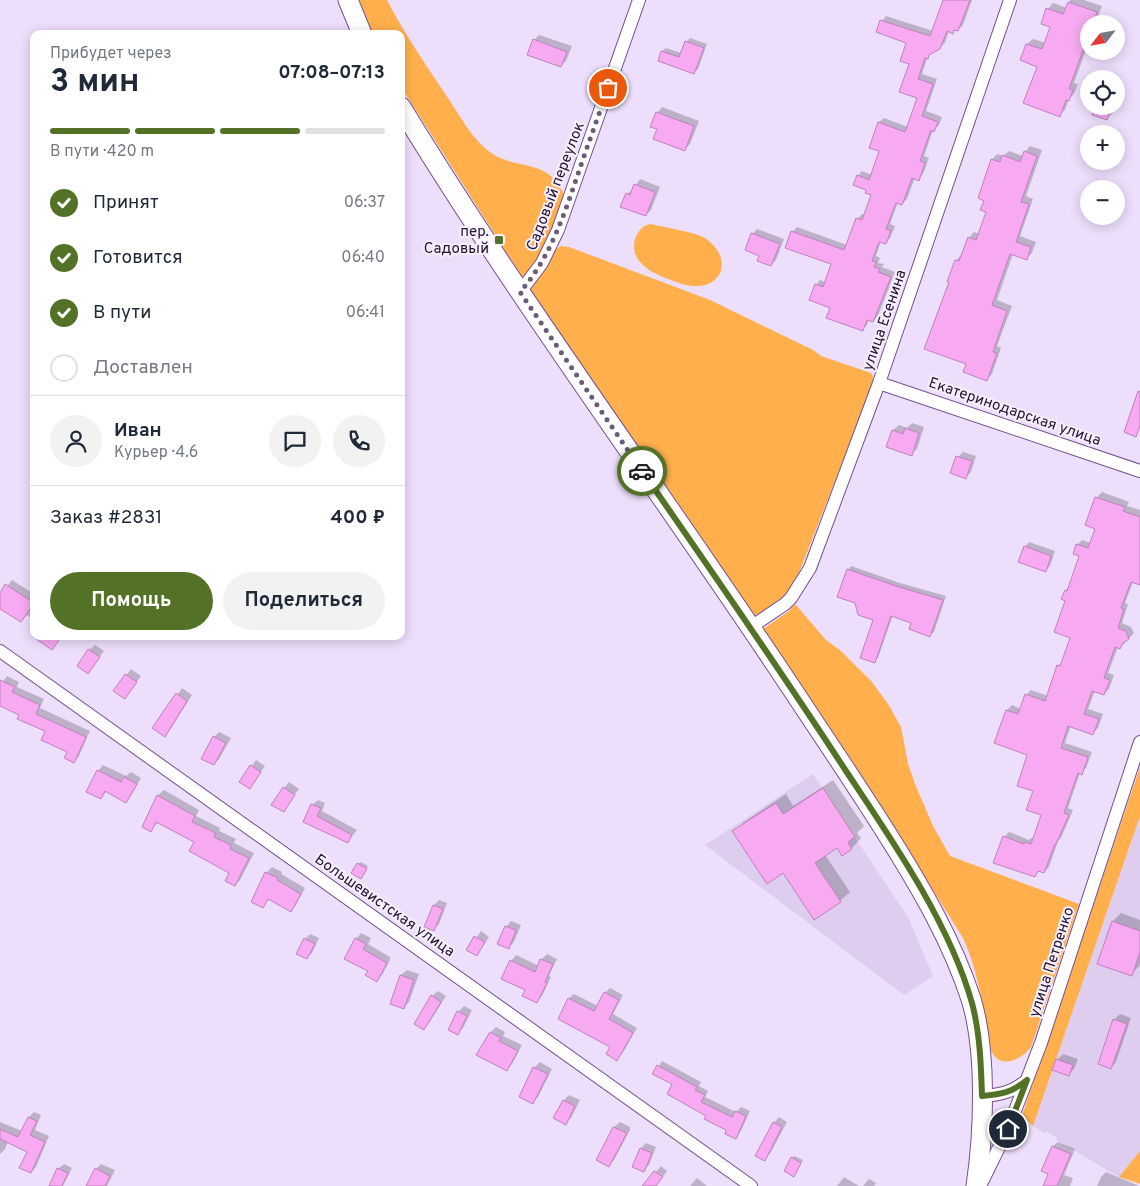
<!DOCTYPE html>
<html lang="ru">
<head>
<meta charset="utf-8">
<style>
	body { margin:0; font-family:Overpass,sans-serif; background:#f2f2f3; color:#1f2937; height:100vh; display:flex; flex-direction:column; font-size:19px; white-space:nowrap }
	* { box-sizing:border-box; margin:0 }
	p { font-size:16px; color:#747a83 }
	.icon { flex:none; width:28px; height:28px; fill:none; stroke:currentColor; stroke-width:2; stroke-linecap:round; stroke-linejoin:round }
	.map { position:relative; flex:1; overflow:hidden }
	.details { position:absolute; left:30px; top:30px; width:375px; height:610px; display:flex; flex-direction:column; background:#fff; border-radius:10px; box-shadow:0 2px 12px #0003 }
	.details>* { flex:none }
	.needle { width:32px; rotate:239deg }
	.fabs { position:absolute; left:1080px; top:15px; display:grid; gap:10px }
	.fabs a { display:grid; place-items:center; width:45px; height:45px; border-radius:50%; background:#fff; box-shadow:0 2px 12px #0003; font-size:25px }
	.pin { position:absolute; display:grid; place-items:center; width:42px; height:42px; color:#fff; margin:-21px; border:2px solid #fff; border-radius:50%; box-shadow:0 1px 5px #0007 }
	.courier { position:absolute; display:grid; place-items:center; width:50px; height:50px; margin:-25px; border:4px solid #537228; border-radius:50%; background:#fff; color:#222; box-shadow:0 1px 6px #0007 }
	.overview em { font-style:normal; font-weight:700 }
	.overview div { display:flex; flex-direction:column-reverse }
	.overview { display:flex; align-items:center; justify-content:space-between; height:85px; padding:0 20px }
	h1 { font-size:32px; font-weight:700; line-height:38px }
	.bar { display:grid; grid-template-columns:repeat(4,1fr); gap:8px 5px; align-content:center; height:60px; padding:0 20px }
	.bar i { height:6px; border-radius:4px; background:#e0e1e3 }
	.bar .current { background:#537228 }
	.bar p { grid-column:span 4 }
	.line { display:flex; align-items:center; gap:12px; padding:0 20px; border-top:1px solid #e0e1e3 }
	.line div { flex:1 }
	.round { display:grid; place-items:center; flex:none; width:52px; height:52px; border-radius:26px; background:#f2f2f3 }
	ol { padding:0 20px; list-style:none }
	li { display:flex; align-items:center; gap:15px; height:55px }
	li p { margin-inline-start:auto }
	li .icon { padding:5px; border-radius:50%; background:#537228; color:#fff; stroke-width:4 }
	li:last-child { color:#747a83 }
	li i { width:28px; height:28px; border:2px solid #e0e1e3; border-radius:50% }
	.button { display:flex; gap:10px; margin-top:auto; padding:10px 20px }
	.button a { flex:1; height:58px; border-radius:30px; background:#537228; color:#fff; font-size:20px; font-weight:700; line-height:58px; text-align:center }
	.button a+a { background:#f2f2f3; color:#1f2937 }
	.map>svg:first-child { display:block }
	.built { fill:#decdee }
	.green { fill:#ffb04d }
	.shadow { fill:#0003 }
	.building { fill:#f7aaf2; stroke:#bf81bb }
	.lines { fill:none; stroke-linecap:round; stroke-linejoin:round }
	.street-casing { stroke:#755091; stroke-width:14 }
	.primary-casing { stroke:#755091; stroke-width:21 }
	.street { stroke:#fff; stroke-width:12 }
	.primary { stroke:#fff; stroke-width:19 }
	.done { stroke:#6a5b77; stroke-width:5; stroke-dasharray:0 9 }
	.route { stroke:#537228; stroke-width:6 }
	.poi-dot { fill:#537228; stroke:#f6effe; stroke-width:2 }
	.labels { text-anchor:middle; stroke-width:4; stroke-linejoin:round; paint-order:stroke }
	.street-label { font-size:15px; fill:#241430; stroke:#f6effe }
	.poi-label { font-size:15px; fill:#241430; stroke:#f6effe; text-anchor:end }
</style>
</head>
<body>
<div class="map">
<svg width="1140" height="1186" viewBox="0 0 1140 1186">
	<rect width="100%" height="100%" fill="#eddefc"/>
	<path class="built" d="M813,774l96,145 24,57 -29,19 -199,-150z
		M1140,816v335l-21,26 -63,-37 1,-2 -11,-7 -1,2 -12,-7z"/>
	<path class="green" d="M359,0h28c18,35 41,68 63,101 12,18 24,41 43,53 20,14 50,7 64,29 2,3 5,7 6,10 2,12 -17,56 -24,68 -3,5 -8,10 -12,15l-5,1 -121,-190v-53h-28z
		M650,224c13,3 45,8 55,14 32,22 15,57 -23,46 -20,-7 -54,-17 -47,-45 3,-8 7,-13 15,-15z
		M561,246l8,1 141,53 103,50 8,6 50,17 2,3 -1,10 -77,197 -12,16 -28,17 -225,-326c9,-13 17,-36 31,-44z
		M795,604l31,36 14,10 32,32 16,22 13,23 7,37 7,20 18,42 17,30 129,48 -48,143c-9,13 -32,23 -40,3 -3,-9 -4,-21 -5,-30 -6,-28 -11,-56 -23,-82l-92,-147 -108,-162 26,-18z
		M1140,767v49l-107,310 -11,-10z
		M1140,1151v33l-21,-7z"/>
	<path class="shadow" d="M944,0h28l-9,25 -5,5 -2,-1 -3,3 -4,-1 -4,12 -17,13 -6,18 15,5 -11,32 16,6 -3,8 -6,5 -9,26 5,2 -6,16 -5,5 -3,-1 -8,21 -5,5 -4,-2 -8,22 5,2 -5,12 -4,5 -5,-2 -5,15 4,2 -2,5 6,1 -2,3 13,5 -17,44 -5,5 -4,-2 -2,6 -5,5 -30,-23 -16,-22 4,-5 6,2 7,-18 -41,-32 5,-5 50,18 10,-26 5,-5 3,1 8,-21 -15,-18 4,-5 10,4 9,-24 -10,-4 8,-25 5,-4 24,9 11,-29 -9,-35 -2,-21 -26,-21 4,-5 47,15z
		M1070,0h14l18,6 -7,18h-6v18l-15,41 4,1 -4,10 -5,5 -4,11 -6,5 -20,-49 -17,-6 5,-16 6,-5 13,4 6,-17 -4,-17 5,-6 14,5z
		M539,35l33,11 -6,15 -5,5 -27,-26z
		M690,38l17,6 -9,25 -4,3 -32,-21 4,-3 15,5 5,-11z
		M1096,106h18l-2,8 -6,5z
		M662,107l37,14 -9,23 -5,5 -26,-20 -2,-16z
		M1030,146l12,4 -16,46 7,3 -13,37 16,6 -4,11 -6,6 -13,-5 -16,46 15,6 -15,40 4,2 -9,26 -5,5 -19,-15 -17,-82 5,-21 5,-6 8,-17 5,-6 5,2 8,-23 -2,-11 7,-40 5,-6 6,2 6,-5 14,5 2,-4z
		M640,179l20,8 -9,23 -5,5 -19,-21 6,-5z
		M757,229l27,10 -8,21 -5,5 -10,-10 -9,-21z
		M912,423l12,4 -7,22 -6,5 -23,-8 5,-16 6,-5 8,3z
		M963,452l13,4 -5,16 -5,5 -8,-20z
		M1102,492l27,10 -2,4 13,4v72h-7l-8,21 3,1 -6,19 9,4 3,6 -14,15 -2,-1 -10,26 6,2 -5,14 -5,5 -9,-3 -7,18 15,5 -5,14 -5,5 -22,-8 -6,18 27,9 -6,16 -6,5 -12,35 5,2 -12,28 -3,3 -9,26 -5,5 -4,-2 -5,5 -31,-38 5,-5 20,8 2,-2 4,1 8,-24 -9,-25 -5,-36 -33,-11 11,-33 5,-5 9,4 5,-14 5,-5 17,6 10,-30 5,-4 8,-25 -5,-47 4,-4 11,-31 -4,-10 5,-5 9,3 5,-15 -9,-3 10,-28z
		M1029,542l26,9 -5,15 -5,5 -20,-24z
		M851,566l49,17 46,13 -12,36 -4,3 -18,-13 -19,-7 -15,43 -4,4v-43l-26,-49z
		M12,580l22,14v26l-7,-5 -6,6 -20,-13 -1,1v-14z
		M95,645l9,6 -16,21 1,-22z
		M131,669l10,7 -16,22 -10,-8z
		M7,676l12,6 -2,5 27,12 -4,9 50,23 -11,25 -5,6 -5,-11 -23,-21 -25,-16 -21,-10v-19z
		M182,688l10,7 -22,35 -6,5 -10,-7z
		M219,732l12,6 -12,21 -5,5v-27z
		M256,760l9,6 -15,21 -9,-5z
		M103,765l23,11 5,-4 10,6 -10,18 -5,5 -19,-10 -6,7 -3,-27z
		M833,780l31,46 -7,7 4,5 -9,10 -10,6 -4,-7 -13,8 25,37 -10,9 -56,-30 -50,-39 10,-10 42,-28 7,12z
		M289,782l10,7 -16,22 1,-23z
		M164,790l35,20 -3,6 24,12 -1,3 17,8 -2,4 20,10 -14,27 -5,5 -4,-13 -36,-31 -37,-19 -7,8 -7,-3 14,-32z
		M318,800l7,3 -3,8 35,19 -9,11 -43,-20 7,-16z
		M361,862l7,4 -5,9 -5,-11z
		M272,867l10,5 -1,2 24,14 -9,17 -6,5 -20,-12 -7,9 -11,-5 14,-29z
		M439,900l8,3 -8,21 -6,6 1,-25z
		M1121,913l19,7v45l-9,10 -18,-54z
		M511,921l10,4 -7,17 -5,5 -3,-20z
		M481,931l8,6 -12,18 -9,-5z
		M361,933l10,5 -3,6 22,13v3l-8,15 -6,5 -7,-9 -13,-32z
		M310,934l9,4 -7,15 -5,5 -2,-19z
		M547,954l10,5 -8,17 2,1 -9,19 -6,6 -10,-12 -15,-29 5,-6 23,11 2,-6z
		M407,970l12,4 -10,28 -5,5 -12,-4 9,-28z
		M610,988l13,7 -10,19 24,14 -15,26 -5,5 -5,-13 -43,-48 5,-4 24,12 7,-13z
		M438,991l8,5 -17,27 -6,5 9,-32z
		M464,1006l8,4 -9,18 -5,5 -8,-4 8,-17z
		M1120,1014l11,4 -15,44 -5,6 3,-48z
		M496,1027l9,5 -2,4 19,9 -10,19 -5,5 -16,-37z
		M1063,1054l15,5 -4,10 -5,5 -12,-14z
		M662,1061l39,21 -2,4 9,5 -3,6 31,15 5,-5 9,4 -10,22 -4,4 -8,-7 -21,-14 -33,-32 -20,-10z
		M540,1062l12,7 -14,28 -5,5 1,-34z
		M569,1095l11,5 -9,18 -6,5 -10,-5 9,-18z
		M34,1112l7,3 -6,15 14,6 -13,31 -5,5 -3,-21 -20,-9 -3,7 -5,5v-32l22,9 7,-14z
		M779,1117l8,5 -16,30 -6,6 9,-35z
		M620,1122l10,5v3l-16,30 -5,5 -11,-6 16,-32z
		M1058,1142l17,7 -11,26 9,3 -3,8h-26l5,-12 4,-28z
		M646,1143l10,4 -7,18 -6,5 -9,-4 7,-18z
		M794,1156l9,4 -9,15 -2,-17z
		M64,1164l8,4 -8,16 -2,2h-9l5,-17z
		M101,1164l14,6 -8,16h-16l5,-17z
		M661,1166l6,5 -11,15h-12z
		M1106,1172l33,14h-42l4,-9z
		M844,1177l15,9h-22z
		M697,1178l10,8h-17z
		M869,1179l7,4 -2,3h-11z"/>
	<path class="building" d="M943,0h27l-12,31 -4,-1 -1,4 -6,-3 -7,18 -11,6 -1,4 -3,-1 -7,21 15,5 -11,32 16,6 -4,10 -3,-2 -11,31 5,2 -6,18 -7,-3 -10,27 -6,-2 -10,26 5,2 -5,13 -7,-2 -7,19 4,1 -2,5 6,2 -2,3 13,5 -18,45 -6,-2 -4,11 -37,-13 4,-10 -21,-8 6,-16 8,3 8,-23 -46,-16 6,-17 53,19 12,-32 6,2 9,-25 -6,-2 1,-3 -13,-5 4,-10 12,5 10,-29 -10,-3 9,-26 27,10 12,-34 -18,-6 10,-28 -9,-3 6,-18 -30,-11 4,-12 50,16z
		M1068,2l29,10 -4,12h-4v10l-20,55 4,1 -4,11 -3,-1 -6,17 -37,-14 14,-36 -17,-7 6,-16 16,5 8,-22 -9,-3 5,-16 17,6z
		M533,39l34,13 -6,15 -34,-12z
		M685,41l19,7 -10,26 -36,-13 3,-10 18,6z
		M1095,106h17l-5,14 -15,-5z
		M656,112l38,14 -9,25 -32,-12 4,-10 -7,-2z
		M1024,151l13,5 -16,46 8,2 -13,38 15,5 -4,13 -17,-6 -18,51 15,6 -14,41 4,1 -10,28 -24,-9 3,-8 -42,-15 25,-67h-2l8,-22 4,1 9,-24 8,3 10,-28 -6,-2 4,-9 -6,-3 13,-39 9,3 2,-7 18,7z
		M634,184l21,8 -9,24 -26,-9 6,-14 4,2z
		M751,233l29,11 -9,22 -14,-5 2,-5 -14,-6z
		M1138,391l2,1v34l-4,11 -12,-5z
		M905,428l14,5 -7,23 -26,-9 6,-17 11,4z
		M956,456l16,5 -6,18 -16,-6z
		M1095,497l30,10 -2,4 17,6v68l-9,-3 -10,26 3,1 -6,19 8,3 3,8 -6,4 -3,6 -5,-2 -11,31 6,2 -6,15 -12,-4 -8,23 15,5 -6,16 -25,-9 -7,22 27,9 -6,18 -4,-2 -14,40 5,2 -13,29h-1l-11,29 -6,-2 -3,6 -42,-14 10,-27 21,8 1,-2 6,2 10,-29 -15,-5 7,-19 -16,-5 10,-31 -33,-12 12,-33 12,4 7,-20 20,7 12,-36 3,1 10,-28 -16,-6 11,-31 -4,-2 4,-9 2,1 12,-35 -6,-2 3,-10 12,4 7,-19 -10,-4z
		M1024,546l27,10 -5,16 -28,-10z
		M847,569l49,17 47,14 -13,37 -21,-8 2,-6 -20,-7 -16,47 -15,-5 13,-38 -15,-5 -3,-12 -18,-6z
		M5,584l29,19 -13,19 -21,-13v-16z
		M32,636h30l-10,14z
		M88,649l12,8 -12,17 -11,-8z
		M125,674l12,8 -12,17 -12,-8z
		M0,680l15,7 -3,5 28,13 -4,9 50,23 -12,26 -10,-5 3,-6 -26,-12 4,-9 -28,-12 2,-4 -19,-9z
		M176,693l11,8 -22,36 -13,-9z
		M213,736l13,7 -12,22 -13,-6z
		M250,765l11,7 -11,17 -11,-7z
		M97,770l24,12 3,-5 13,7 -11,19 -21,-12 -4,8 -15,-7z
		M283,787l12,8 -11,17 -13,-7z
		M823,788l32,49 -7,5 4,7 -10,7 -5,-8 -22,15 26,39 -27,18 -31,-47 -16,11 -35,-53 44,-28 7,11z
		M157,795l38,21 -3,6 24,11 -2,4 17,8 -1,4 19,9 -14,28 -10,-5 4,-8 -40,-22 5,-9 -38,-20 -5,10 -9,-5z
		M311,804l10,4 -4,8 35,19 -4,8 -45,-21z
		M357,863l10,6 -6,10 -10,-6z
		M265,872l13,6 -1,2 24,14 -10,18 -23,-13 -5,9 -12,-6z
		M433,905l10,4 -9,22 -10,-4z
		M1112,921l28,10v21l-8,24 -35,-12z
		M505,926l11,4 -7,19 -12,-5z
		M474,936l11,6 -8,14 -11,-6z
		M304,938l11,6 -8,15 -11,-5z
		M355,938l11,6 -3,5 24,14 -10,19 -12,-7 3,-4 -24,-12z
		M540,959l13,5 -8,18 2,1 -10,20 -15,-7 3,-6 -24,-11 9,-19 25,12z
		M400,975l14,5 -10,29 -14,-5z
		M604,992l15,8 -10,19 24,14 -16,28 -11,-7 4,-7 -52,-28 10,-21 26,13z
		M431,995l10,7 -17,28 -10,-6z
		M457,1011l10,5 -9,19 -10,-5z
		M1113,1019l14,5 -16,45 -13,-5z
		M490,1032l11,6 -2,3 19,10 -11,20 -31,-16z
		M1056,1059l17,6 -4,11 -17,-6z
		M657,1065l40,22 -2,3 10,5 -4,7 31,15 3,-6 11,5 -10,23 -11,-5 1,-4 -22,-11 2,-3 -39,-22 5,-10 -20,-10z
		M533,1067l15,7 -15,30 -14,-7z
		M563,1100l12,6 -9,19 -13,-7z
		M28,1117l9,4 -7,14 15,7 -14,31 -12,-5 8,-16 -27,-13v-10l18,8z
		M773,1122l9,5 -17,34 -10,-5z
		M613,1127l14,6 -18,34 -13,-7z
		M1052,1146l19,8 -14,32h-14l5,-12 -7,-3z
		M640,1148l12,5 -8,19 -12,-5z
		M791,1157l10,6 -7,14 -10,-6z
		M57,1168l11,5 -6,13h-13z
		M95,1168l15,8 -5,10h-19z
		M654,1171l9,6 -7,9h-14z"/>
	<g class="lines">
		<defs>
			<path id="street" d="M520,292l22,-29 16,-33 81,-230
				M879,383l261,88
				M751,627l34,-23 6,-6 19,-30 69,-185 131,-383
				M0,651l751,535
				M982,1096c18,-1 31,-4 45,-16
				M980,1186l28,-57 33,-86 99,-301"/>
			<path id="primary" d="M348,0l14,34
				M401,107c123,202 265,391 395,588 31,47 63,94 93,142 32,51 63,104 82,162 16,52 13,133 5,187"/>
		</defs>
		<use href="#street" class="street-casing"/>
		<use href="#primary" class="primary-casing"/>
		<use href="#street" class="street"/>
		<use href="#primary" class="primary"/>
	</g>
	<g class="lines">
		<path class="done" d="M608,88c-9,27 -19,53 -28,80 -15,44 -29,89 -60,124l122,179"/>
		<path class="route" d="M642,471c69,99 138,199 204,300 46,69 103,151 126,232 8,30 9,62 10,93 20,-2 29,-3 45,-16l-19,49"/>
	</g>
	<rect class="poi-dot" x="494" y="235" width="10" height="10" rx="2.5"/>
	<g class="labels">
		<g class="street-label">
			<text transform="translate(555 186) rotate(-69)" y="5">Садовый переулок</text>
			<text transform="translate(884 320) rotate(-71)" y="5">улица Есенина</text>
			<text transform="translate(1015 411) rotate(19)" y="5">Екатеринодарская улица</text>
			<text transform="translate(385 905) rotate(35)" y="5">Большевистская улица</text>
			<text transform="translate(1051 962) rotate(-72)" y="5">улица Петренко</text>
		</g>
		<g class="poi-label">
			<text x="489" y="236">пер.<tspan x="489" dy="17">Садовый</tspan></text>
		</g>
	</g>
</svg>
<div class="fabs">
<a><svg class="needle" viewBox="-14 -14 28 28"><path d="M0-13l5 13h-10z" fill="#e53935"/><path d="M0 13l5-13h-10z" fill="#747a83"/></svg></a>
<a><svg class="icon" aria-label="locate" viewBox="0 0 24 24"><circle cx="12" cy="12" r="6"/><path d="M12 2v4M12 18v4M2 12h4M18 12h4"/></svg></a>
<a>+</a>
<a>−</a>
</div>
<div class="pin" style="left:608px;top:88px;background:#ea580c"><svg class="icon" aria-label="bag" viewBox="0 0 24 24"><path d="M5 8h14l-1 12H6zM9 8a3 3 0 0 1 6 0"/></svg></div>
<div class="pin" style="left:1008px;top:1129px;background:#1f2937"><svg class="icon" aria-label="home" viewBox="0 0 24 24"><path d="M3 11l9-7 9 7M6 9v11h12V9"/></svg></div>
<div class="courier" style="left:642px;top:471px"><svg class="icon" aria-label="car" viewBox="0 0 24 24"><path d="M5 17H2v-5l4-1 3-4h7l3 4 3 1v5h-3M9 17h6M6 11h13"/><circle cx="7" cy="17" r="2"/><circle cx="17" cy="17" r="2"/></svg></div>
<section class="details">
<div class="overview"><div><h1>3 мин</h1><p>Прибудет через</p></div><em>07:08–07:13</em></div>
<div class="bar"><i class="current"></i><i class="current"></i><i class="current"></i><i></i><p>В пути · 420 m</p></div>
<ol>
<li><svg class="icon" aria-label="check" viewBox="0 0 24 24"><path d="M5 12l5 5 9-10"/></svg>Принят<p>06:37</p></li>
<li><svg class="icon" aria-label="check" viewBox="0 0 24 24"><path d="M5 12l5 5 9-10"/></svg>Готовится<p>06:40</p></li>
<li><svg class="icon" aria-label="check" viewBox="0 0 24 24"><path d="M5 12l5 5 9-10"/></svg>В пути<p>06:41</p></li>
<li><i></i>Доставлен</li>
</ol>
<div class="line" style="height:90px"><a class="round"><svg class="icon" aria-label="person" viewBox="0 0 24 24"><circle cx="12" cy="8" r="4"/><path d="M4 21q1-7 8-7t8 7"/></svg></a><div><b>Иван</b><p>Курьер · 4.6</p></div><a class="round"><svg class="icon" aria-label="chat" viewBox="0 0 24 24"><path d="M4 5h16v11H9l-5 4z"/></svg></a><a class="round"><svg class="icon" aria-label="phone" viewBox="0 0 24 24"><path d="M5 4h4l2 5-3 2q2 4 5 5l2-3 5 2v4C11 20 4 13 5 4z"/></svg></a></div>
<div class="line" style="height:65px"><div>Заказ #2831</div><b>400 ₽</b></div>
<div class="button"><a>Помощь</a><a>Поделиться</a></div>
</section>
</div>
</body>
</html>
